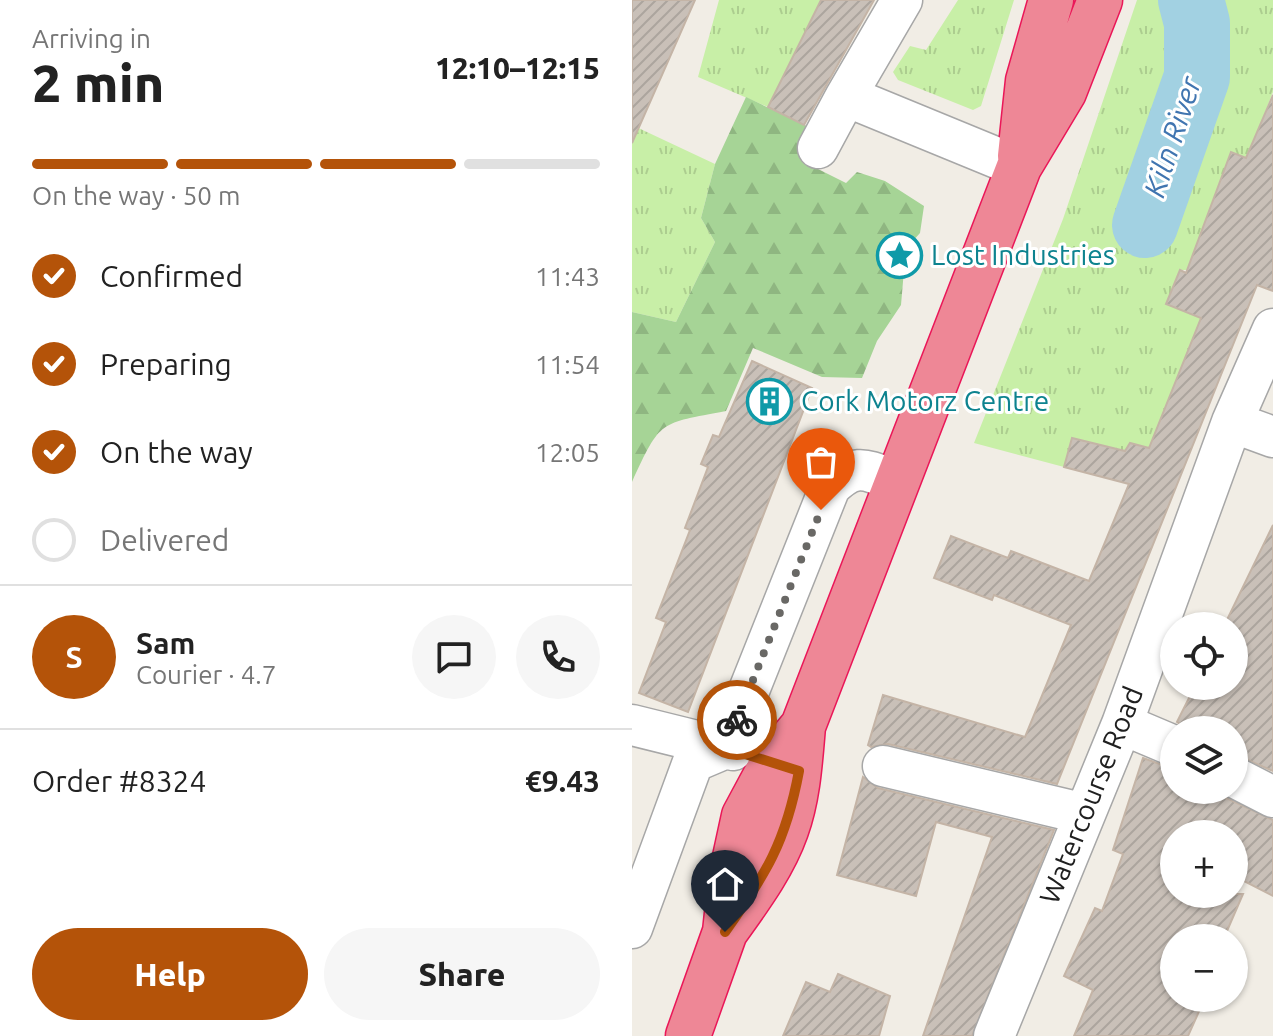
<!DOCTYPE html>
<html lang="en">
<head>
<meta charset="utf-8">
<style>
	body { margin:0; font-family:Ubuntu,sans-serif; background:#f6f6f6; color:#222; height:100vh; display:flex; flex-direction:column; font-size:30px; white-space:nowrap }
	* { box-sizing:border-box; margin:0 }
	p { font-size:26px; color:#767676 }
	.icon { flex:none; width:44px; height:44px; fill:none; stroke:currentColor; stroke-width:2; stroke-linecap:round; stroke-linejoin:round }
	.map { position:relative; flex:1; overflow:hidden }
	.side { display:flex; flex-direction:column; background:#fff; width:632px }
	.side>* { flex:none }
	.controls { position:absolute; left:528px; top:612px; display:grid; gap:16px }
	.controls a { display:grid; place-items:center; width:88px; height:88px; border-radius:50%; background:#fff; box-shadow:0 2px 6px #0004; font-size:40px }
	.pin { position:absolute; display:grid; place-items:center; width:68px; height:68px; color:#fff; margin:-82px -34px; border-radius:50% 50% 50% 0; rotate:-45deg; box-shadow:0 0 8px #0007 }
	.pin .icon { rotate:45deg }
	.courier { position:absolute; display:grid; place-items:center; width:80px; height:80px; margin:-40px; border:6px solid #b45309; border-radius:50%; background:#fff; color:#222; box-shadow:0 2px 10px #0007 }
	.head em { font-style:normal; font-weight:800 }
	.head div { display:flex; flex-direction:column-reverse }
	.head { display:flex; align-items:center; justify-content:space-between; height:136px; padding:0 32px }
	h1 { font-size:52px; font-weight:800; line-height:60px }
	.bar { display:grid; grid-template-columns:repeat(4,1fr); gap:12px 8px; align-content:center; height:96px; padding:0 32px }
	.bar i { height:10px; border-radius:6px; background:#e0e0e0 }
	.bar .active { background:#b45309 }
	.bar p { grid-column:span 4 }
	.line { display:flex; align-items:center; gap:20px; padding:0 32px; border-top:2px solid #e0e0e0 }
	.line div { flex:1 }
	.round { display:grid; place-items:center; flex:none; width:84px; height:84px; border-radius:42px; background:#f6f6f6 }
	ol { padding:0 32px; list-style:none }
	li { display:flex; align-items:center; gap:24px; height:88px }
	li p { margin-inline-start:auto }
	li .icon { padding:8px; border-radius:50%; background:#b45309; color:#fff; stroke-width:4 }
	li:last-child { color:#767676 }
	li i { width:44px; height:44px; border:4px solid #e0e0e0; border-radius:50% }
	.action { display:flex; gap:16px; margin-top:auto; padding:16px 32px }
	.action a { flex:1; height:92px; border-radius:48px; background:#b45309; color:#fff; font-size:32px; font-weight:800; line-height:92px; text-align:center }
	.action a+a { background:#f6f6f6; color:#222 }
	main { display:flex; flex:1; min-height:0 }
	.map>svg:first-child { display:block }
	.grass { fill:url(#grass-tufts) }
	.forest { fill:url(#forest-firs) }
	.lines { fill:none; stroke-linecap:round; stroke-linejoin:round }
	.river { stroke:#a2d1e2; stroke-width:66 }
	.building { fill:url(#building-hatch); stroke:#c4b4a6; stroke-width:2 }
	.minor-casing { stroke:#a7a7a7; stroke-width:43 }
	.highway-casing { stroke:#ea1758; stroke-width:47 }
	.minor { stroke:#fff; stroke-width:40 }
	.highway { stroke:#ee8796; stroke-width:44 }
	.done { stroke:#696865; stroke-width:8; stroke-dasharray:0 14.4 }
	.route { stroke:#b45309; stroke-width:10 }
	.labels { text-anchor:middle; stroke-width:6; stroke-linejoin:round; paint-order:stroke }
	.culture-label { font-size:28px; fill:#0d838f; stroke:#fff; text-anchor:start }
	.street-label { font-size:28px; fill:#202020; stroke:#fff }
	.water-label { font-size:30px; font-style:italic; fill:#4075b0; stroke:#fff }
</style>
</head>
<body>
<main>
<section class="side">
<div class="head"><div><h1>2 min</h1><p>Arriving in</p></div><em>12:10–12:15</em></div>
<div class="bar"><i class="active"></i><i class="active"></i><i class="active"></i><i></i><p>On the way · 50 m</p></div>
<ol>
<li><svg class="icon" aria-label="check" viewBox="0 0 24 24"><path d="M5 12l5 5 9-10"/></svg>Confirmed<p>11:43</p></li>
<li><svg class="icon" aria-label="check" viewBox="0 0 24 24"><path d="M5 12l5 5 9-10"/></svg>Preparing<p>11:54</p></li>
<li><svg class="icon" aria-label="check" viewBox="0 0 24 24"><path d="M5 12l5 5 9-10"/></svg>On the way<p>12:05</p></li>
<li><i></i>Delivered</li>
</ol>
<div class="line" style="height:144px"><b class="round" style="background:#b45309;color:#fff">S</b><div><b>Sam</b><p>Courier · 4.7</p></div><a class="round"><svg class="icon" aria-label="chat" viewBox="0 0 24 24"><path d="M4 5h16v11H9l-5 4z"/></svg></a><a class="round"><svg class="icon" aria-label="phone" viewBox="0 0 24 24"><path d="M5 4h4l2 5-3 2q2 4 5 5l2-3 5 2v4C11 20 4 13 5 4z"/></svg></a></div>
<div class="line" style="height:104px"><div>Order #8324</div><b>€9.43</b></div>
<div class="action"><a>Help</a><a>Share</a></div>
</section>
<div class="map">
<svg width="641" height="1036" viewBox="0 0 641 1036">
	<defs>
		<pattern id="grass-tufts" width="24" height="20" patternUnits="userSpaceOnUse" patternTransform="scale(2)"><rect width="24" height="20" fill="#c8efa7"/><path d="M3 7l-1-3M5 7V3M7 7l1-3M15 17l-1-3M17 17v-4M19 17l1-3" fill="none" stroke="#accd8f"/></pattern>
		<pattern id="forest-firs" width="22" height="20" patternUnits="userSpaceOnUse" patternTransform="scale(2)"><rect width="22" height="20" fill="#a6d496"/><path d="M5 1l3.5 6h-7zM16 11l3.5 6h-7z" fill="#8fb681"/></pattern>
		<pattern id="building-hatch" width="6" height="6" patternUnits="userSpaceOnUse" patternTransform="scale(2)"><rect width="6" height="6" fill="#c9c0b8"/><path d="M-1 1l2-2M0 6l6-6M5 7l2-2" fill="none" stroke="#aca59e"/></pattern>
	</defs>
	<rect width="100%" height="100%" fill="#f1ede5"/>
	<path class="grass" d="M87,0h102l-53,107 -70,-30z
		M326,0h56l-33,106 -8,4 -75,-30 -5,-8 17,-26 16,4z
		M505,0h136v92l-17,43 17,33 -42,-15 -33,89 19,28h-37l-14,33 35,15 -52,130 -19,-5 -5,8 -52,-13 -9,29 -90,-24 89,-224z
		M0,125l83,39 -14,54 14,24 -39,80 -44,-10z"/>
	<path class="forest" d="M114,97l65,31 -7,28 12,12 30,15 11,-11 28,9 39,25 -4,27 -8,9 -12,-2 -6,21 10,9 -3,35 -24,36 -15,37 -40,-1 -69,-29 -27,63c-67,13 -65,8 -94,71v-170l44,10 39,-80 -14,-24 14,-54z"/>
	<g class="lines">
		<path class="river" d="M513,225l52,-148v-54l-6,-23"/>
	</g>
	<path class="building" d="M0,0h63l-63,143z
		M189,0h53l-70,125 -36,-18z
		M641,95v196l-16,-6 -200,499 -169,-40 -17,3 -3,-2 15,-50 142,42 46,-112 -77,-30 -2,5 -58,-22 17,-42 57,22 3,-7 78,30 40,-97 -65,-17 8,-29 53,13 5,-8 19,5 52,-130 -35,-14 14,-34 6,3 45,-121 15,6z
		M120,361l60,27 -124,324 -49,-19 27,-71 -10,-4 34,-88 -5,-2 23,-61 -7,-3 12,-29 6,2z
		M641,525v246l-39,-17v-24h-44l-13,-8 18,-36h39v-60h-10z
		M511,758l31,11v21h41l9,7 49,23v76l-39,-20v-42h-60v60h69l-19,44h-50v60h31l-17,38h-114l19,-46 -29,-14 31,-68 7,3 21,-57 -10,-4z
		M231,777l15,11 176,42 -82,206h-49l69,-199 -56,-15 -20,74 -79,-21z
		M206,974l52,22 -11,40h-96l23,-54 24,10z"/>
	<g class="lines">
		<defs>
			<path id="minor" d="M270,0l-56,96 173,71
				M186,148l28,-52
				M600,422l41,15
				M490,724l52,22
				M0,725l101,25
				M251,766l202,48
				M602,777l39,20
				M0,928l61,-166 33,-14 104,-261c27,-26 36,-17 68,-5
				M362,1036l128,-312 110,-302 41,-93"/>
			<path id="highway" d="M388,156l8,-75 23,-81
				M93,932c22,-31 48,-65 61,-102 12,-33 14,-69 17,-104l216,-559 45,-75 36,-92
				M56,1036l37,-104 6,-56 13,-60 29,-54 30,-36"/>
		</defs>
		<use href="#minor" class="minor-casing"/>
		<use href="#highway" class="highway-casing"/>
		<use href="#minor" class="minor"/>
		<use href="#highway" class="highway"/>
	</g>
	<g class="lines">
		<path class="done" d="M105,720l84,-210"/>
		<path class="route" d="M93,932c41,-58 61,-90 74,-161l-73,-23 11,-28"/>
	</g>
	<defs>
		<symbol id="sight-ring" viewBox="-11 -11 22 22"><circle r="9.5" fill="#fff" stroke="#0f9aa8" stroke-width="1.5"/><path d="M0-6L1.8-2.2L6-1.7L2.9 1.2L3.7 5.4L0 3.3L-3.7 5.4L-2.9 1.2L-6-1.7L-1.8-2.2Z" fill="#0f9aa8"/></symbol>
		<symbol id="building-ring" viewBox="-11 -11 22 22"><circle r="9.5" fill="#fff" stroke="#0f9aa8" stroke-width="1.5"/><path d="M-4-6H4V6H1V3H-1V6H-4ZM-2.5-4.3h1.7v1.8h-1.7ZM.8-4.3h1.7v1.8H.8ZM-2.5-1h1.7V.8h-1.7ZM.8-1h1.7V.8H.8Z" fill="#0f9aa8"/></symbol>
	</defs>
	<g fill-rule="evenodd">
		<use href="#sight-ring" x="242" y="230" width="51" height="51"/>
		<use href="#building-ring" x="112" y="376" width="51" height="51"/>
	</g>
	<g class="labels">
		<g class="culture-label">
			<text x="299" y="265">Lost Industries</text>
			<text x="169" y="411">Cork Motorz Centre</text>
		</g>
		<g class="street-label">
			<text transform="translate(459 795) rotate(-68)" y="10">Watercourse Road</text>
		</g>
		<g class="water-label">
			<text transform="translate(541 137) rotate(-72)" y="10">Kiln River</text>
		</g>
	</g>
</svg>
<div class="controls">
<a><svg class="icon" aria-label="locate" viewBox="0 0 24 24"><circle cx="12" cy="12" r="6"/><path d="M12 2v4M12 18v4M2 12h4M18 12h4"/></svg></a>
<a><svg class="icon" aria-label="layers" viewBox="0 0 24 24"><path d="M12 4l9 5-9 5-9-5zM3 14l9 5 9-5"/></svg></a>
<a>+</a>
<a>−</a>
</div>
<div class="pin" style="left:189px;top:510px;background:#ea580c"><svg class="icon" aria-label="bag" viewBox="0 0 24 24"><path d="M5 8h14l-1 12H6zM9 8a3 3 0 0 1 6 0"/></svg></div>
<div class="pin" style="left:93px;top:932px;background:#1f2937"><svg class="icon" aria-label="home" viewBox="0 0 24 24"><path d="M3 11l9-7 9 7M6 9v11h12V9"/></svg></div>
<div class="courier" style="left:105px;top:720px"><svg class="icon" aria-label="bike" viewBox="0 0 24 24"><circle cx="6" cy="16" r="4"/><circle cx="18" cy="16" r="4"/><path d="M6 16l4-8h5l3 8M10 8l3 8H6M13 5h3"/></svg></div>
</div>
</main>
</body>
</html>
